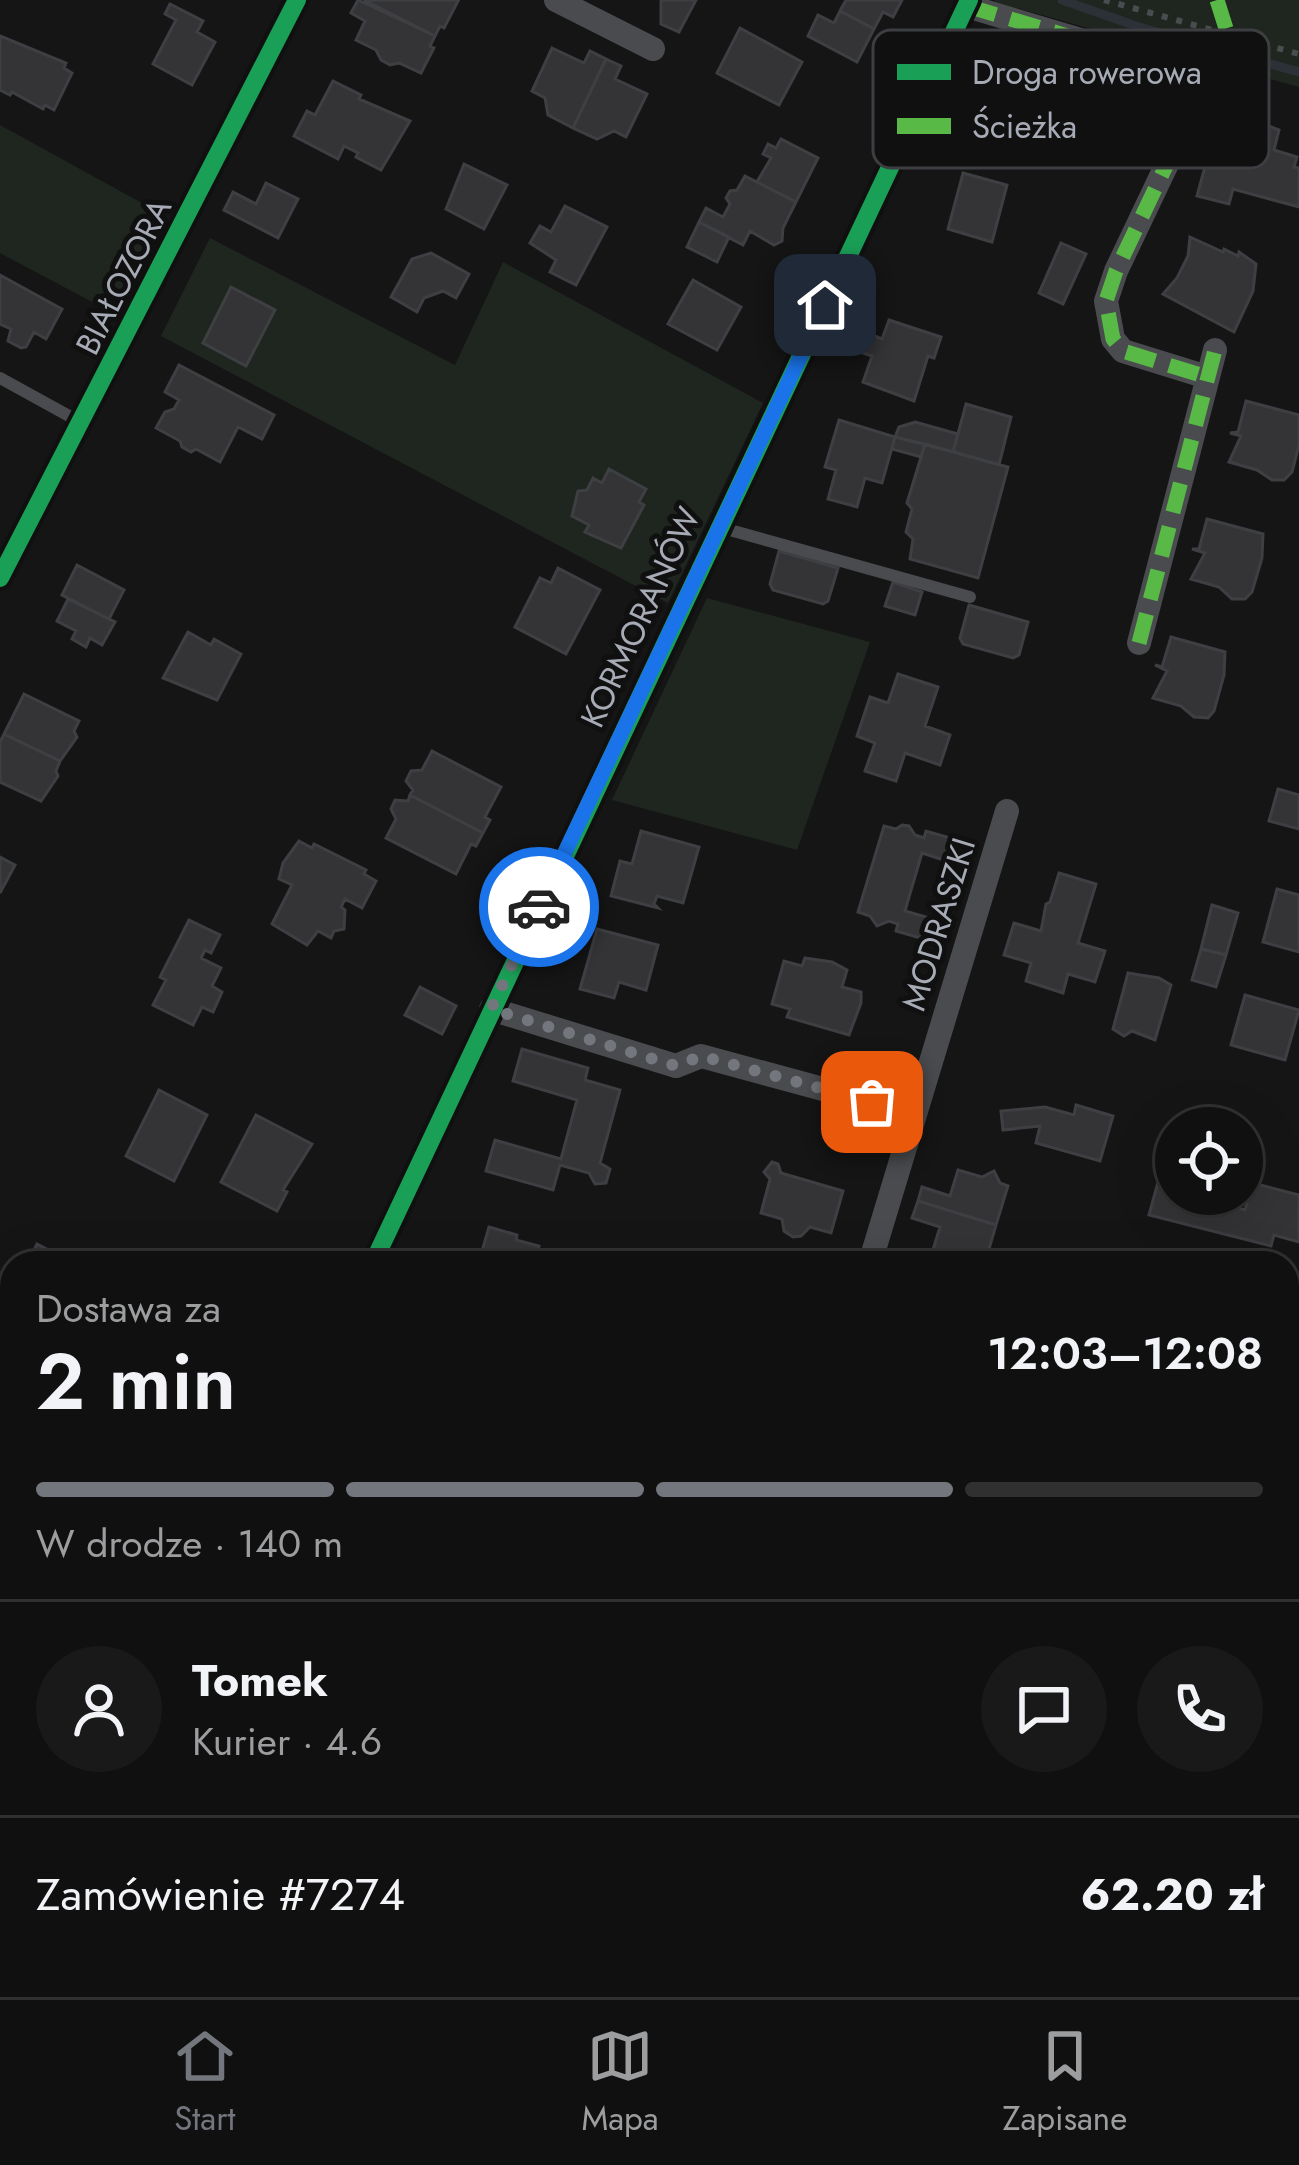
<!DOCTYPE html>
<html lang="pl">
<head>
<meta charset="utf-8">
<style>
	body { margin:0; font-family:Jost,sans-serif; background:#191919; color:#f1f3f6; height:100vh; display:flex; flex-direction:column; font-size:45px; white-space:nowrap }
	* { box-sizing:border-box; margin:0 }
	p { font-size:39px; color:#9c9d9f }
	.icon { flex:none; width:66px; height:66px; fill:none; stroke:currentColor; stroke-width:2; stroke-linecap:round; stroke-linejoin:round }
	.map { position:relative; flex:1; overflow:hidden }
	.drawer { position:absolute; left:0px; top:1251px; width:1299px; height:747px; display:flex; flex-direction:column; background:#101010; border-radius:36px 36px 0 0; box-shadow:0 12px 48px #0002,0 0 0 3px #303030 }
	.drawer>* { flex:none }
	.controls { position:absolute; left:1155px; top:1107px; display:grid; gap:24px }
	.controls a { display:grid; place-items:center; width:108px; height:108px; border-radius:50%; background:#101010; box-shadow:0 12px 48px #0002,0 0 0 3px #303030; font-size:60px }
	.pin { position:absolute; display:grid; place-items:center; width:102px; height:102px; color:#fff; margin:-51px; border-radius:24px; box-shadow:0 6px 18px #0006 }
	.courier { position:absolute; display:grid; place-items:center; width:120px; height:120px; margin:-60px; border:9px solid #1a73e8; border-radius:50%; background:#fff; color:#222; box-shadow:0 3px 15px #0007 }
	.overview em { font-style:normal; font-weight:600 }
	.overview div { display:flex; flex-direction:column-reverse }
	.overview { display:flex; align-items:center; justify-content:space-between; height:204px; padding:0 36px }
	h1 { font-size:78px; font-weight:600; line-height:90px }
	.bar { display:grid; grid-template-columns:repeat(4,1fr); gap:18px 12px; align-content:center; height:144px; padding:0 36px }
	.bar i { height:15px; border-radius:9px; background:#303030 }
	.bar .active { background:#74767d }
	.bar p { grid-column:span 4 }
	.line { display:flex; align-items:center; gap:30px; padding:0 36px; border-top:3px solid #303030 }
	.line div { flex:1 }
	.round { display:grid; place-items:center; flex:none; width:126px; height:126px; border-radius:63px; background:#191919 }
	.menu { display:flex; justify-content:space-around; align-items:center; height:168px; border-top:3px solid #303030; background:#101010; font-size:33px; color:#9c9d9f }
	.menu a { display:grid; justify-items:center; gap:6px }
	.menu .active { color:#74767d }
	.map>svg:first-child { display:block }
	.green { fill:#1f2620 }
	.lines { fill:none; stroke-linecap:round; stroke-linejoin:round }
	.stream { stroke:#2c3138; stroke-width:9 }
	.building { fill:#343436; stroke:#3e3f42; stroke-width:3 }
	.path { stroke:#4b4c4f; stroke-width:6; stroke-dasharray:6 9; stroke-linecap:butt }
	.lane { stroke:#4a4b4e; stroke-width:12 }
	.street { stroke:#4a4b4e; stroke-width:24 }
	.primary { stroke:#4c4d50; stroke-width:39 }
	.quiet { stroke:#58b947; stroke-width:15; stroke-dasharray:30 15; stroke-linecap:butt }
	.cycleway-casing { stroke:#101011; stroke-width:26 }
	.cycleway { stroke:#1a9f57; stroke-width:18 }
	.done { stroke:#74767d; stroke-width:12; stroke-dasharray:0 21.6 }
	.route { stroke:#1a73e8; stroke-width:15 }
	.labels { text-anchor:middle; stroke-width:10; stroke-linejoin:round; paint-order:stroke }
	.street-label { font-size:33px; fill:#a7abb5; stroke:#101011 }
	.key { fill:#101011; stroke:#3d3e42; stroke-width:3 }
	.key-label { font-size:33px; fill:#a7abb5 }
</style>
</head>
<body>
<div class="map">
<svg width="1299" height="1997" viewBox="0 0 1299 1997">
	<rect width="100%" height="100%" fill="#151516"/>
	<path class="green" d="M995,0h304v87l-304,-85z
		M0,125l160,88 -49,99 -111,-59z
		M210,238l245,127 48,-103 260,141 -95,200 -507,-267z
		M707,598l163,44 -73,208 -185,-50z
		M1287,1374l12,3v212l-12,-4z
		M0,1457l12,7v101l-12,-6z
		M0,1664l12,6v112l-12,-3z
		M425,1986h96l41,11h-96z
		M793,1986h138l-3,11h-138z
		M1083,1986h117l-3,11h-117z"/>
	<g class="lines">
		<path class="stream" d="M1062,0l77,27 160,45
			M0,1859l12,3
			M468,1986l40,11"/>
	</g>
	<path class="building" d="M358,0l77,36 -5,10 4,2 -13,25 -22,-10 -9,2 -9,-5 -5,-10 -20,-10 9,-19 -14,-8z
		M364,0h91l3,1 -14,27 -4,-2 -5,10z
		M661,0h35l-17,32 -18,-8z
		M846,0h56l-9,17 -10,-5 -9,17 -34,-18z
		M170,4l33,17 -6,11 18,10 -23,43 -39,-21 23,-44 -11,-6z
		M840,11l34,18 -17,33 -49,-26 10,-21 16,8z
		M740,28l62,34 -23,43 -62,-32z
		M0,36l66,27 -2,5 8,5 -18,37 -9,-5 -2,4 -31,-17 -2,3 -10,-5z
		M552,48l32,15 6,-12 16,8 -33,69 -25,-13 -3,-17 -13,-7z
		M606,59l15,7 -6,13 32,15 -21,43 -12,-6 -17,8 -24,-11z
		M333,81l28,14 -2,4 51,22 -29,49 -25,-13 2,-4 -14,-7 -6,13 -44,-23 13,-25 8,4z
		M1248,111l9,3 3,9 19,7 -5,20 23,7 -3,10 5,1v39l-66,-18 -4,15 -32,-8 9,-33 10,3 3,-19 8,-5 4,-16 5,1 5,-12z
		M781,139l37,19 -22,44 -39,-20 14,-24 -8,-4 5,-10 8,4z
		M464,164l43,21 -23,44 -38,-20z
		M963,173l44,12 -15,57 -44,-13z
		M745,176l51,26 -13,26 -1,13 -8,4 -24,-14 -7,14 -44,-23 7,-14 17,9 7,-13 -4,-6 4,-7 7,-1z
		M266,183l32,16 -20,39 -54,-28 9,-18 23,12z
		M565,206l42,21 -31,58 -26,-13 6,-12 -26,-17 10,-17 11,6z
		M699,222l30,15 -12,25 -30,-15z
		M1190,237l33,15 1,-3 14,7 1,-4 17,12 -3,27 -19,41 -71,-38 14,-16 11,-22z
		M1061,243l25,11 -23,50 -24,-11z
		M431,253l38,21 -13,24 -13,-7 -19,7 -7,14 -26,-15 21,-38z
		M0,275l62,34 -16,30 -12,-7 -8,15 -5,1 -13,-7 3,-12 -11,-5z
		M693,280l48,27 -24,43 -49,-26z
		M231,287l44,23 -29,56 -43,-23z
		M889,320l52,17 -7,21 -6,-2 -14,45 -51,-19 9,-26 -9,-3 7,-19 12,5z
		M179,365l95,50 -12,24 -24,-12 -18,35 -24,-13 -5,3 -9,-5 -2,-6 -24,-13 9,-16 9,-3 5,-9 -14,-8z
		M1246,401l53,14v30l-7,27 -8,8h-12l-15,-10 -28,-8 12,-26 -11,-3 8,-1z
		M966,404l45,13 -12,48 -46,-13z
		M839,420l56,17 -13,46 -17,-5 -8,29 -29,-8 8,-29 -11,-3z
		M915,422l43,12 -5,18 -58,-15 4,-10z
		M895,437l30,7 -4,13 -29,-8z
		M925,444l83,23 -30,111 -68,-19 3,-20 -7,-7 6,-23 -5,-6z
		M609,469l37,20 -7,13 5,3 -23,43 -36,-16 4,-7 -17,-9 6,-25 9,-1 6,-12 9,5z
		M1207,519l56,15 -1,24 -10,34 -7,7h-13l-13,-12 -28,-8 14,-26 -13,-4h7z
		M779,551l59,17 -10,33 -5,3 -50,-14 -3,-6z
		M77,565l47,25 -15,29 -47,-24z
		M558,568l42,22 -34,64 -51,-27 25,-49 11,5z
		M893,582l29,10 -7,23 -30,-9z
		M68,599l47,23 -13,23 -12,-7 -4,9 -14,-8 4,-8 -19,-10z
		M969,605l59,17 -9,33 -6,3 -50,-14 -3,-6z
		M188,632l23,13 3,-6 27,15 -24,46 -54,-22z
		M1171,637l54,15 -1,23 -10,36 -6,7 -14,-1 -13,-11 -28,-8 14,-27 -12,-6 7,2z
		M898,674l40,13 -13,39 25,9 -10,30 -35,-12 -9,28 -31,-10 10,-28 -18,-7 13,-39 18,6z
		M24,694l55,27 -5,10 3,6 -17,24 -56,-27z
		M4,734l56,27 -4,10 2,5 -17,25 -41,-19v-40z
		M432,751l69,36 -16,30 5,3 -7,13 -73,-38 3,-5 -7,-9 5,-10 11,-1z
		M1278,789l21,6v34l-30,-8z
		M410,795l73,38 -7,13 -5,-2 -15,30 -70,-36 10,-19 -5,-10 4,-9 13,1z
		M902,825l7,1 6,9 9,3 2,-7 31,9 -7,22 -28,-9 -13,44 -4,14 28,8 -6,21 -31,-9 2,-7 -9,-3 -12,5 -7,-10 -12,-4 26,-86 12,3z
		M641,831l58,16 -16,56 -26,-7 -3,8 4,4 -47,-12 9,-35 12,3z
		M299,841l13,7 2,-4 52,26 -2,4 12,7 -14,27 -17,-9 -4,8 4,3 -1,19 -10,2 -3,7 -13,-7 -11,14 -35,-21 20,-39 -13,-6 4,-16z
		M0,857l15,8 -15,28z
		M1059,873l37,11 -18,59 27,8 -10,31 -27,-8 -5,19 -37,-12 5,-18 -27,-8 10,-32 27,8 5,-27 4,-2z
		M1277,889l22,6v57l-36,-10z
		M1212,905l26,8 -12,42 -25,-6z
		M189,920l31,15 -9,18 -6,-3 -4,8 20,10 -9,18 10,6 -9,20 -11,-5 -9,18 -40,-20 13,-25 -6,-3z
		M597,929l61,16 -12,45 -27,-8 -5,16 -34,-9z
		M1201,949l25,6 -10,32 -24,-7z
		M805,958l27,4 15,8 -5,17 19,5v11l-12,32 -62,-18 3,-8 -18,-5 12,-43 18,5z
		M1128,973l31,5 12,7 -16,55 -23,-9 -8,5 -11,-7z
		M420,987l36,19 -14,28 -37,-19z
		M1245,995l54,15 -14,50 -54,-15z
		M522,1049l66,19 -3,12 35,10 -20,73 10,6 -4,14 -11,1 -6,-11 -29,-8 -7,25 -67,-19 9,-31 66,19 16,-59 -64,-19z
		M159,1090l48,25 -33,66 -48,-25z
		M1076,1105l37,11 -13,45 -64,-18 4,-17 -37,4 -2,-19 44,-4 29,8z
		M256,1115l56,29 -29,46 4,2 -10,19 -56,-29z
		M772,1162l6,2 3,9 62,18 -12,42 -21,-6 -9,9 -8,1 -9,-6 -2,-12 -21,-6 9,-34 -6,-7z
		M958,1170l24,7 12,-6 6,12 8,3 -12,39 -78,-24 4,-14 28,9z
		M1161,1171l15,3v20h14l55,16 8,-27 46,12v47l-25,-7 -3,11 -122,-31z
		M918,1201l78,24 -11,38h-23l-30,-10 8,-26 -28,-9z
		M489,1227l28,8 -1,5 23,6 -4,17h-85l3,-12 27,7z
		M37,1244l37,19h-46z
		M0,1599l12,6v33l-12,-7z"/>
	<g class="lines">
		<path class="path" d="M1104,0l195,54
			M1161,1986l28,11
			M1077,1997l3,-11"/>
		<path class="lane" d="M0,378l80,44
			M719,527l251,70
			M0,1789l12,4
			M773,1986l1,11"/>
		<path class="street" d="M556,0l97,49
			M967,6l224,67 6,20 -2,12 -79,166 -10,30 7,38 10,12 84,26
			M0,578l297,-578
			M1139,643l76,-293
			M491,1009l185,57 25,-10 214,58
			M373,1263l596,-1263
			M870,1263l137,-452
			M0,1428l12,6
			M1287,1757l12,-44
			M1221,1997l3,-11"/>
		<path class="primary" d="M0,1913l12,3
			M0,1984l47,13
			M269,1986l40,11"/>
		<path class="quiet" d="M1217,0l11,35
			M967,6l224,67 6,20 -2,12 -79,166 -10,30 7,38 10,12 84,26
			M1139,643l76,-293"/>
		<defs>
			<path id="cycleway" d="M0,578l297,-578
				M373,1263l596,-1263"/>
		</defs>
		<use href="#cycleway" class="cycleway-casing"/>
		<use href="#cycleway" class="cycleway"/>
	</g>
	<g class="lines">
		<path class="done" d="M539,907l-48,102 185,57 25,-10 171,46"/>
		<path class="route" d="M539,907l286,-602"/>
	</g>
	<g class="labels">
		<g class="street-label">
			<text transform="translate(123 276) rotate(-63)" y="12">BIAŁOZORA</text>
			<text transform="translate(640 617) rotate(-65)" y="12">KORMORANÓW</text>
			<text transform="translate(938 924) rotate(-73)" y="12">MODRASZKI</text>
		</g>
	</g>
	<rect x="873" y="30" width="396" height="138" rx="18" class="key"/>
	<rect x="897" y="64" width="54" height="16" fill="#1a9f57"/>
	<rect x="897" y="118" width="54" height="16" fill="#58b947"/>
	<g class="key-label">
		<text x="972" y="84">Droga rowerowa</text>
		<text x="972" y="138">Ścieżka</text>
	</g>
</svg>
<div class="controls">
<a><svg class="icon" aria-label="locate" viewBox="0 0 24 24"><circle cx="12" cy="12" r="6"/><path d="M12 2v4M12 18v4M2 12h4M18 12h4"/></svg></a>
</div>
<div class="pin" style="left:872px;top:1102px;background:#ea580c"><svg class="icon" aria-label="bag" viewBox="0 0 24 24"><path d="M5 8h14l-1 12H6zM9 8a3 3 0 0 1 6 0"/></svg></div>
<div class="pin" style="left:825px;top:305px;background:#1f2937"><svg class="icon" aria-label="home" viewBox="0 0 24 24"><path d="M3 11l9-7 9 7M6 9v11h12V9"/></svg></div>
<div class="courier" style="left:539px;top:907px"><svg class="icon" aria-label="car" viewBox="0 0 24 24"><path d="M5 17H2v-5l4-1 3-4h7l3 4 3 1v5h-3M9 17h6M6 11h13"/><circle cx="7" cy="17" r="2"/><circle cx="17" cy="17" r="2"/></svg></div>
<section class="drawer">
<div class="overview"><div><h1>2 min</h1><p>Dostawa za</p></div><em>12:03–12:08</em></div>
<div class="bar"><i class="active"></i><i class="active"></i><i class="active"></i><i></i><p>W drodze · 140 m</p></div>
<div class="line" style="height:216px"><a class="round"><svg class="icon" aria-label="person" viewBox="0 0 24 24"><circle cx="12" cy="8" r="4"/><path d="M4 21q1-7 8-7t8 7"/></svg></a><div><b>Tomek</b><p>Kurier · 4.6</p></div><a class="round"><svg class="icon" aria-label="chat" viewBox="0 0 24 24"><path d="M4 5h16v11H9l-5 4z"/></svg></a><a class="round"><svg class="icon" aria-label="phone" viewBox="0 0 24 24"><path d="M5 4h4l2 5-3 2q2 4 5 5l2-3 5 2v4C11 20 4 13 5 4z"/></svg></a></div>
<div class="line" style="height:156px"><div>Zamówienie #7274</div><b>62.20 zł</b></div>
</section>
</div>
<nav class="menu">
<a class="active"><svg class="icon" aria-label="home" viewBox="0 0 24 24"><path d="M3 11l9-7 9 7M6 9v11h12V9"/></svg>Start</a>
<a><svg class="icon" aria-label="map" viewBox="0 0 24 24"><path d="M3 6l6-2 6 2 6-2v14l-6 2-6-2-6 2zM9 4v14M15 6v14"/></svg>Mapa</a>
<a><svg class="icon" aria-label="saved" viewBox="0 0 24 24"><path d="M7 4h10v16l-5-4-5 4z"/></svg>Zapisane</a>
</nav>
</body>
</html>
